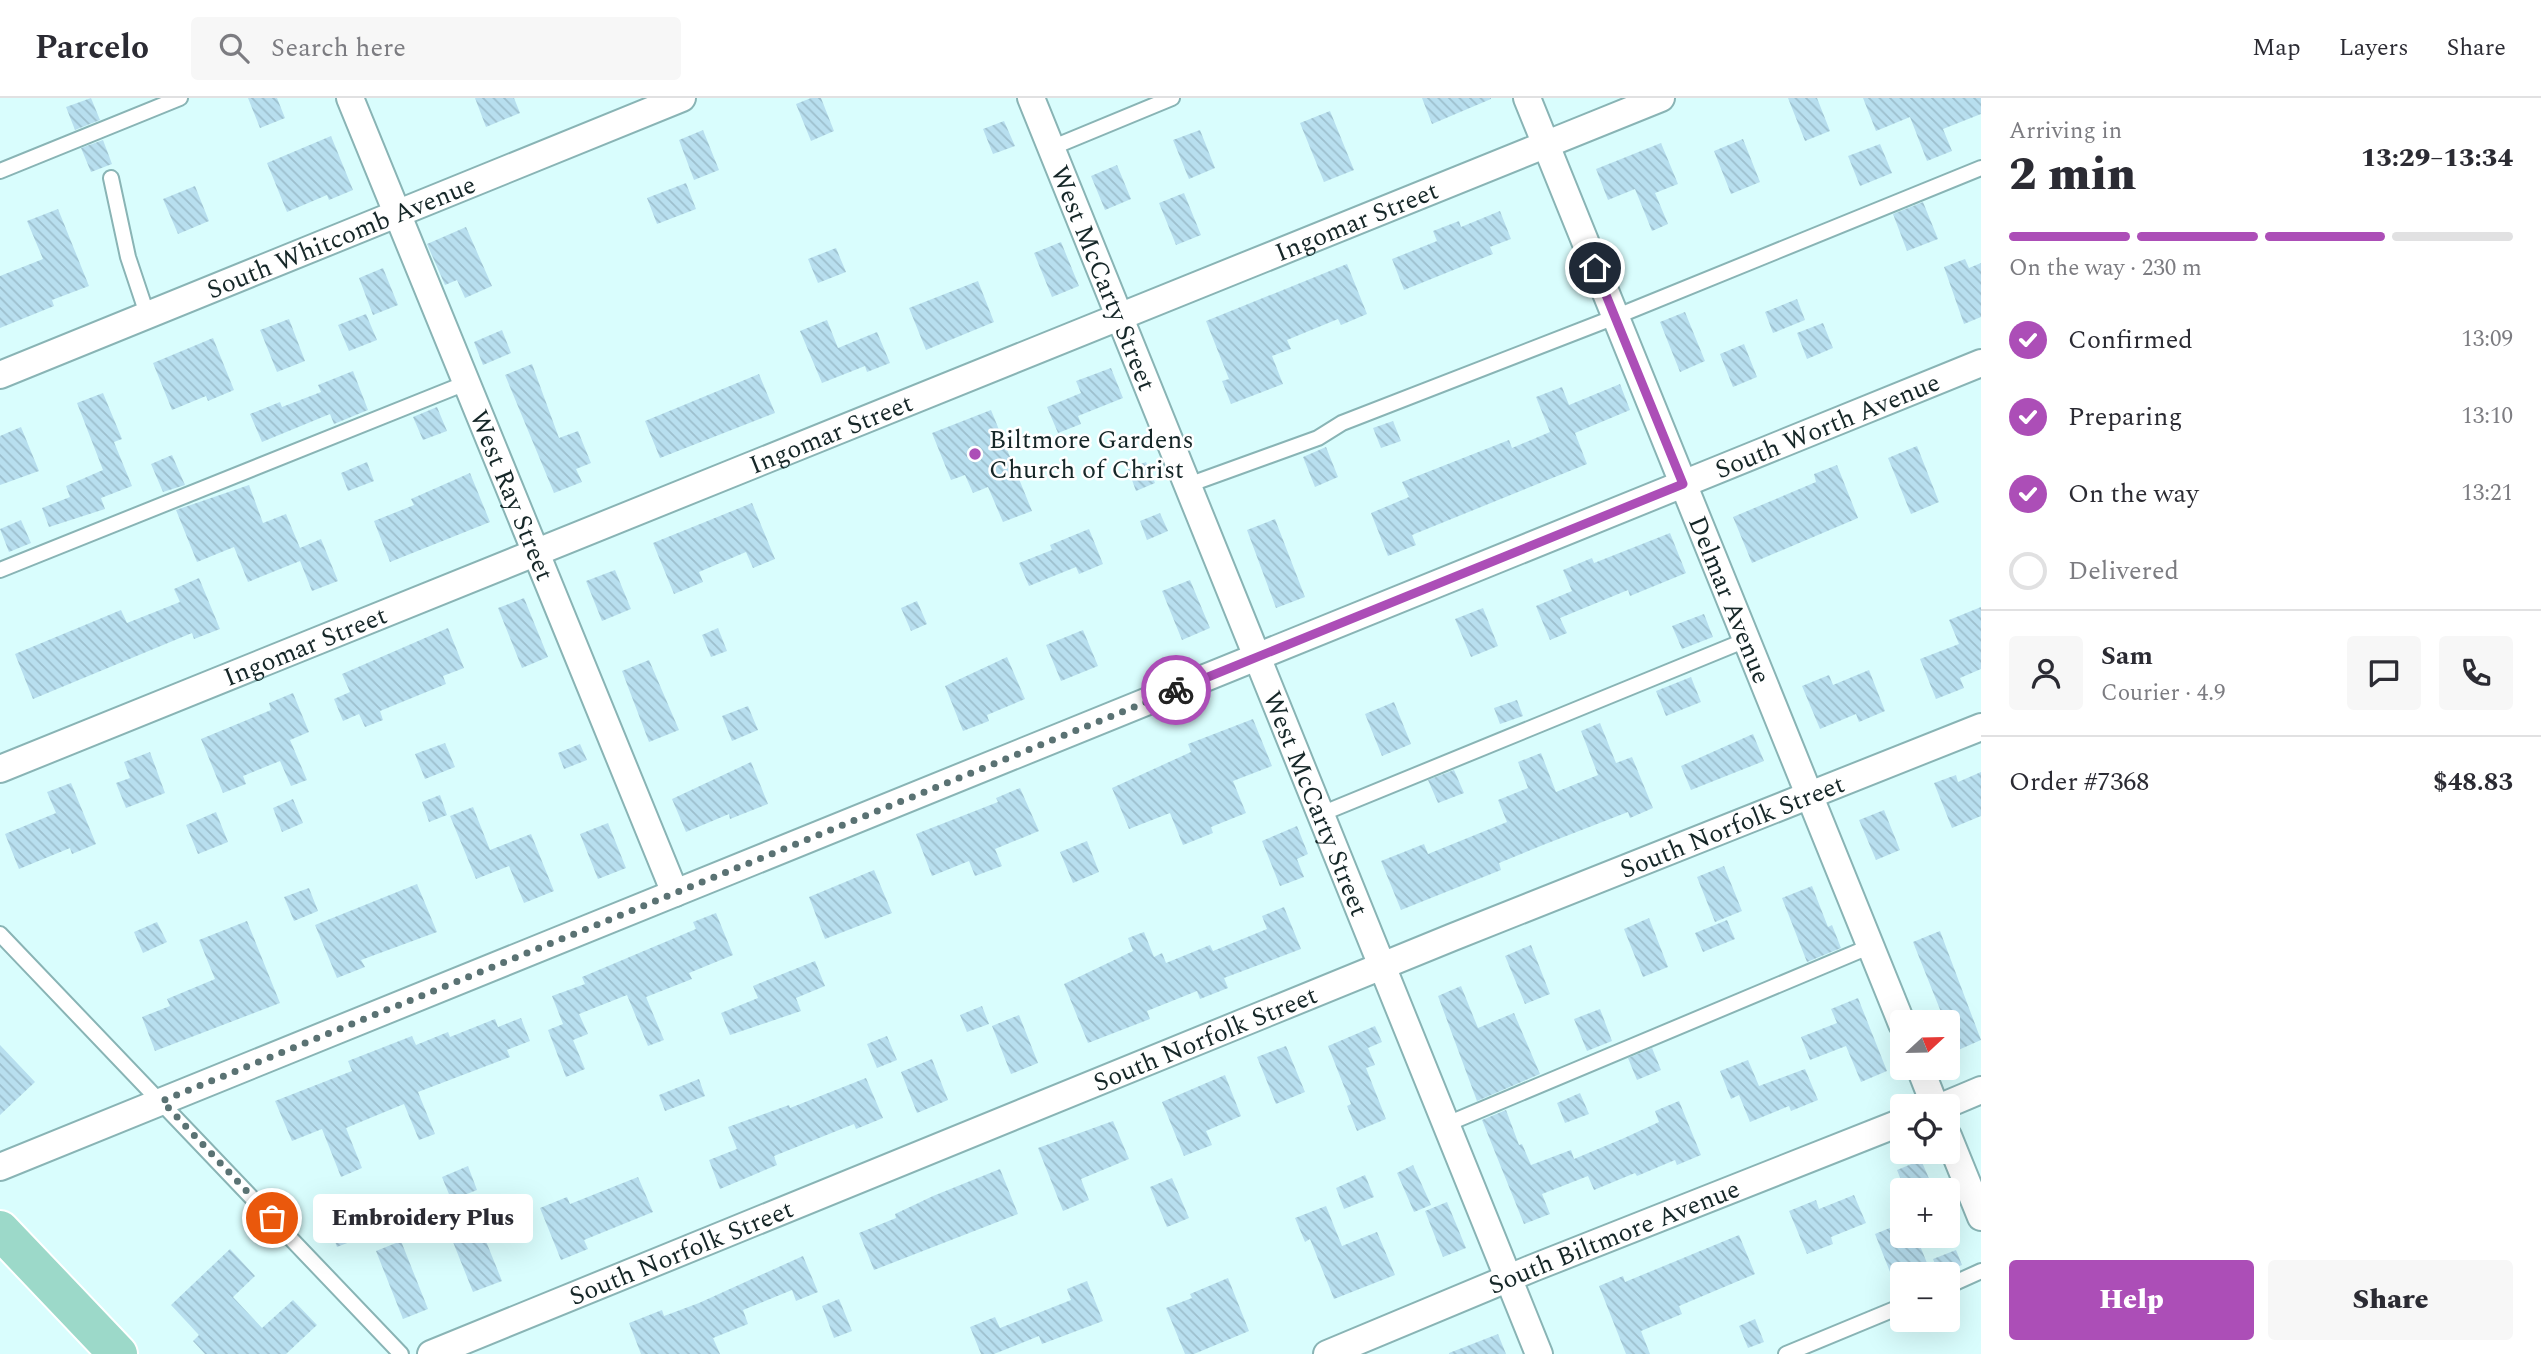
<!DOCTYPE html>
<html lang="en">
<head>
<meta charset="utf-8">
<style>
	body { margin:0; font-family:Spectral,serif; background:#f7f7f7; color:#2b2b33; height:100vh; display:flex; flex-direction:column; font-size:26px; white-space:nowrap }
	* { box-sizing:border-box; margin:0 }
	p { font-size:23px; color:#7c7c81 }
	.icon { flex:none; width:38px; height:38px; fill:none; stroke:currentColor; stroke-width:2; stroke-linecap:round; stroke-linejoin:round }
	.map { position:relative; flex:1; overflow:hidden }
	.sheet { display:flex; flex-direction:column; background:#fff; width:560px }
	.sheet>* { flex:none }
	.needle { width:46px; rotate:68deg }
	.fabs { position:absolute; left:1890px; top:912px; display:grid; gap:14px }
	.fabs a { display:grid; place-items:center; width:70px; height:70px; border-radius:7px; background:#fff; box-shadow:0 7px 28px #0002; font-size:35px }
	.pin { position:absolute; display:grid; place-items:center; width:60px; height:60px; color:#fff; margin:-30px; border:4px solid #fff; border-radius:50%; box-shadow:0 2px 7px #0007 }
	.courier { position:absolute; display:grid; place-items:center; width:70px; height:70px; margin:-35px; border:5px solid #ac4eb7; border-radius:50%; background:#fff; color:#222; box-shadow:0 2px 9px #0007 }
	.bubble { position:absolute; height:49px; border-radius:7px; background:#fff; box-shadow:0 7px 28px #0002; font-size:23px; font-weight:800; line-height:49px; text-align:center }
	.head em { font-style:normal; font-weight:800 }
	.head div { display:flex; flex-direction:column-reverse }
	.head { display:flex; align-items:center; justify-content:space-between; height:119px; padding:0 28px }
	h1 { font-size:46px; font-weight:800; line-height:52px }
	.bar { display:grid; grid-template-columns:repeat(4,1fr); gap:10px 7px; align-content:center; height:84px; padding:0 28px }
	.bar i { height:9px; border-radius:5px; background:#e1e1e2 }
	.bar .on { background:#ac4eb7 }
	.bar p { grid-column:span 4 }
	.line { display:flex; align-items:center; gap:18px; padding:0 28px; border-top:2px solid #e1e1e2 }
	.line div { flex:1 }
	.round { display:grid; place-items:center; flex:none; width:74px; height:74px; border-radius:7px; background:#f7f7f7 }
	ol { padding:0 28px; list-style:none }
	li { display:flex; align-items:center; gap:21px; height:77px }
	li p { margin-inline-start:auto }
	li .icon { padding:7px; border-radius:50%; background:#ac4eb7; color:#fff; stroke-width:4 }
	li:last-child { color:#7c7c81 }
	li i { width:38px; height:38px; border:4px solid #e1e1e2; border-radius:50% }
	.primary-button { display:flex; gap:14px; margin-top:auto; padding:14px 28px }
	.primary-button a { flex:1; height:80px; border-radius:7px; background:#ac4eb7; color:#fff; font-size:28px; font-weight:800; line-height:80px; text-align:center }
	.primary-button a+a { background:#f7f7f7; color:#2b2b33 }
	header { display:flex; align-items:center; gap:42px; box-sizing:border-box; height:98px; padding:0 35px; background:#fff; border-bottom:2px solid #e1e1e2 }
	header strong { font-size:33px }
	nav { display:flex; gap:38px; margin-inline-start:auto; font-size:24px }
	.search { width:490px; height:63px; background:#f7f7f7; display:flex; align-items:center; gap:18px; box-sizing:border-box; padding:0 24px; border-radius:7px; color:#7c7c81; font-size:26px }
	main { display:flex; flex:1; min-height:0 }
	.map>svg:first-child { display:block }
	.building { fill:url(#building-back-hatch) }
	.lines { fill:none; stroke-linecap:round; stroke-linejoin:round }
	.service-casing { stroke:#89b4b5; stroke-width:18 }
	.minor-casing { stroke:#89b4b5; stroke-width:30 }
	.primary-casing { stroke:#fff; stroke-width:42 }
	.service { stroke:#fff; stroke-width:14 }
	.minor { stroke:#fff; stroke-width:26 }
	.primary { stroke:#9cd9c9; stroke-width:38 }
	.done { stroke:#5a7273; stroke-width:7; stroke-dasharray:0 12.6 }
	.route { stroke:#ac4eb7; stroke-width:9 }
	.poi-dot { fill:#ac4eb7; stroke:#fff; stroke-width:2.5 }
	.labels { text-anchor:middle; stroke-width:5; stroke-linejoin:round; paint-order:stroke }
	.street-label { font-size:26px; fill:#162728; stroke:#fff }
	.poi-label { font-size:26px; fill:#162728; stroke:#fff; text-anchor:start }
</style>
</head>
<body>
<header>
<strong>Parcelo</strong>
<div class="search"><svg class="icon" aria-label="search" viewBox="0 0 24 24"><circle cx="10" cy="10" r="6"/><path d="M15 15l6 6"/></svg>Search here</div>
<nav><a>Map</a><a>Layers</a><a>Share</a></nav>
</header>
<main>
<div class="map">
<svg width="1981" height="1256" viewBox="0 0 1981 1256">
	<defs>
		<pattern id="building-back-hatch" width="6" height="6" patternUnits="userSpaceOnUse" patternTransform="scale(1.75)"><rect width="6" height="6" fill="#b8dfef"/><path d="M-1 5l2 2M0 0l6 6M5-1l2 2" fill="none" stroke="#9dbfcd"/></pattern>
	</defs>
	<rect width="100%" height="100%" fill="#d9fdfd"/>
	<path class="building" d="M91,0l9,22 -25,10 -9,-23z
		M248,0h29l8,20 -25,10z
		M475,0h39l6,15 -34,14z
		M811,0h10l13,33 -23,10 -15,-37z
		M1422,0h69v1l-59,25z
		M1788,0h29l13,33 -25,10z
		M1863,0h118v16l-38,15 9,22 -25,10 -17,-44 -34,14z
		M1330,13l24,59 -30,12 -24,-59z
		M1004,23l11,25 -22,8 -10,-25z
		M703,32l16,40 -25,10 -15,-40z
		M1200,32l15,38 -26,11 -16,-39z
		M331,38l22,54 -24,10 -2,-5 -40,17 -20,-49z
		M1743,41l17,43 -29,12 -17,-43z
		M103,42l9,24 -21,8 -10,-24z
		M1661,45l17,41 -23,9 13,31 -16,7 -17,-42 -27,11 -12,-31z
		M1880,46l12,29 -32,13 -12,-30z
		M1117,67l14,34 -26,11 -14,-34z
		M686,85l10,26 -39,15 -10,-26z
		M195,88l14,35 -31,13 -15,-35z
		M1184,95l17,42 -25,10 -17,-42z
		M1923,104l15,37 -31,12 -14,-37z
		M58,111l31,77 -37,14 2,6 -54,22v-52l43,-17 -16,-38z
		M1500,113l11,28 -21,8 3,7 -89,36 -12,-31 45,-18 -4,-10 26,-10 2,6z
		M466,129l26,59 -27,12 -8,-18 -12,5 -18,-41z
		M1061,144l18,44 -27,11 -18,-44z
		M836,150l10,24 -28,11 -10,-24z
		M1965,161l4,9 12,-5v54l-17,7 -20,-57z
		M1347,166l20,50 -26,11 -3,-6 -51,21 4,9 -19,7 11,28 -52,20 -9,-23 7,-2 -23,-58z
		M383,170l15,37 -25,10 -14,-37z
		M978,183l16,41 -68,28 -17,-42z
		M1797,201l8,21 -32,13 -8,-21z
		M1685,214l20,49 -25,11 -20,-50z
		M366,216l11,26 -28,11 -11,-26z
		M289,221l16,42 -28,11 -17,-42z
		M827,222l11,28 39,-16 13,31 -23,9 -2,-6 -43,17 -22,-52z
		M1823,225l10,25 -26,11 -10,-26z
		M502,232l9,23 -28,12 -9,-23z
		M213,240l21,52 -26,11 -2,-5 -34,14 -19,-47z
		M1744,246l13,33 -24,10 -13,-33z
		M532,266l27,74 19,-7 13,32 -15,6 6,13 -28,11 -49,-118z
		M1111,270l12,30 -45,18 3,8 -23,9 -11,-26 34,-14 -5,-12z
		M353,273l15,39 -34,14 -4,-10 -68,28 -12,-28 30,-12 2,5 39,-15 -3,-7z
		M759,276l16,39 -115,45 -15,-37z
		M1620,286l10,26 -55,23 12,31 -175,71 4,10 -28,11 -17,-43 38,-16 -7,-15 107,-42 3,8 38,-16 -14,-35 26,-10 7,18z
		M103,295l19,46 -8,3 18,44 -31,12 4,11 -56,18 -7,-19 28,-11 -4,-11 37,-16 -26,-67z
		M437,309l10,24 -24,9 -10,-23z
		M991,312l41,101 -29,11 -15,-35 -15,6 -8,-18 -14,5 -19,-47z
		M1393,323l8,20 -20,7 -8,-20z
		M21,329l18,44 -39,14v-49z
		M1917,348l22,56 -28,12 -23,-56z
		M1326,349l12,30 -23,10 -12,-30z
		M172,357l13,30 -22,7 -12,-28z
		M367,364l7,19 -26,10 -7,-18z
		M1146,364l9,21 -19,8 -8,-22z
		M1837,367l21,53 -106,45 -19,-46 83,-35 -2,-8z
		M470,375l20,49 -100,40 -16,-41 40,-16 -3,-6z
		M249,387l14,38 23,-9 14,34 21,-9 17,42 -26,10 -12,-30 -52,21 -14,-35 -37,15 -21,-52z
		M752,405l23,56 -22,9 -7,-16 -47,20 4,10 -29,12 -21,-51z
		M1160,415l8,18 -21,9 -7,-19z
		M1275,421l30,78 -29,11 -29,-78z
		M21,422l10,23 -22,9 -9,-23z
		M1089,431l14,35 -24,10 -3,-7 -47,19 -10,-23 33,-13 -2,-5z
		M1670,435l16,40 -56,23 -2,-6 -68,28 7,15 -17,7 -14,-34 36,-15 -9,-21 29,-12 2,5z
		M615,472l16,39 -29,12 -16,-40z
		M199,480l21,51 -26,10 -2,-6 -159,66 -18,-45 106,-44 6,13 53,-21 -6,-13z
		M1190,482l20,48 -28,12 -20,-49z
		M524,500l24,59 -26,11 -24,-60z
		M917,503l10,23 -16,7 -10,-23z
		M1981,509v62l-21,9 4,10 -28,11 -16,-40 39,-15 -10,-24z
		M1483,510l15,38 -27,11 -16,-38z
		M1704,516l9,23 -31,12 -10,-23z
		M448,530l16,40 -21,8 3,8 -66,27 3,9 -18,7 -6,-13 -16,7 -9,-22 16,-7 -8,-18z
		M718,530l9,23 -16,6 -9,-22z
		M1083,532l15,36 -37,15 -15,-36z
		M1007,559l18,42 -38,16 2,6 -26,10 -18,-45z
		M649,562l30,70 -30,12 -27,-71z
		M1869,572l16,41 -26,11 -3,-8 -36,15 -18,-43 27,-11 4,10z
		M1691,579l10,25 -35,14 -10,-25z
		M293,595l16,39 -19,8 17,40 -16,6 -11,-25 -37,15 3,8 -23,9 -22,-54 70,-29 -2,-7z
		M1517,602l6,16 -23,8 -6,-16z
		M1394,604l17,42 -29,12 -17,-42z
		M748,608l10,24 -26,11 -10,-25z
		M1253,621l19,47 -39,15 13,32 -35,14 2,6 -30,12 -13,-32 -41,16 -17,-41 79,-36 -3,-8z
		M1600,625l16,40 16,-6 21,51 -23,10 -2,-6 -85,33 -44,18 2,7 -100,40 -20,-49 43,-17 4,10 79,-32 -9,-22 30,-12 -10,-26 23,-9 15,39 42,-17 -17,-44z
		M1753,636l11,27 -73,29 -10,-24z
		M445,645l10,24 -30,12 -10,-25z
		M580,646l7,16 -23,9 -6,-16z
		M150,654l15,41 -39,15 -10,-25 14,-5 -6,-16z
		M751,664l17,42 -38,15 -1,-5 -43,18 -14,-33z
		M1454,672l10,23 -26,10 -10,-23z
		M1981,674v44l-29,12 -18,-45 22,-8 2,7z
		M71,685l25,61 -24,10 -2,-6 -51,21 -14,-35 51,-21 -9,-21z
		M1020,690l19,43 -44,18 7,17 -27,10 -6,-15 -37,15 -16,-42 82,-32 -2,-4z
		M440,697l7,20 -18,7 -7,-20z
		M293,701l10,24 -21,9 -9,-24z
		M473,709l17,43 41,-16 23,57 -30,12 -15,-37 -33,13 -26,-63z
		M1884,712l16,40 -24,10 -17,-40z
		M216,714l12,30 -30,12 -12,-29z
		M608,725l18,45 -28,11 -18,-45z
		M1297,728l11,28 -11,5 7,18 -24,9 -18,-45z
		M1087,743l12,31 -26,11 -13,-31z
		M1724,768l18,45 -27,11 -18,-45z
		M874,772l18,43 -67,26 -16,-42z
		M417,786l20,48 -76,28 4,7 -28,11 -22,-53z
		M1812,788l16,41 4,-2 9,23 -34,14 -25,-64z
		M309,790l9,23 -24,10 -10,-24z
		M1284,809l17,42 -77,29 4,10 -28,11 -3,-8 -50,20 3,8 -62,24 -24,-59 69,-33 -5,-13 16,-6 10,25 8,-4 4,10 44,-18 3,6 54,-22 -5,-13z
		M716,815l17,42 -44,18 3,6 -46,18 18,43 -16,6 -21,-51 -48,19 9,20 -15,6 12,29 -19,8 -18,-47 15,-6 -11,-28 33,-12 -3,-7 114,-48 -3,-7z
		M1649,820l19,49 -25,10 -19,-48z
		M1727,822l8,19 -32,13 -8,-19z
		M247,823l33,82 -125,48 -13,-34 28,-11 -3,-7 48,-20 -16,-39z
		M157,824l10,20 -24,11 -9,-21z
		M1940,833l41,109 -25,11 -8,-29h-3l-32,-80z
		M1531,847l19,49 -25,10 -20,-48z
		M815,863l10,25 -29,12 5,13 -71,24 -9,-22 37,-15 -5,-12z
		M1461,888l17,42 36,-15 26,61 -63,27 -39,-105z
		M1858,900l29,73 -26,11 -15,-36 -36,14 -9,-23 36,-14 -6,-14z
		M982,908l7,18 -22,8 -7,-17z
		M1600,911l12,32 -25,10 -13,-32z
		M1019,917l19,48 -27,11 -19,-48z
		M521,920l9,23 -23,9 3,7 -92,35 17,42 -16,6 -15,-36 -58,24 16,40 -21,9 -19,-48 -30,12 -17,-40 77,-30 -4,-10 64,-25 4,9 32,-13 2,5 45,-18 3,8z
		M1375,928l7,16 -14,6 7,17 -9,3 20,51 -29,12 -10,-25 4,-2 -23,-58z
		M887,938l10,24 -20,8 -10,-24z
		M0,947l35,37 -35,33z
		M1286,948l19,46 -29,12 -19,-47z
		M1652,950l9,22 -24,10 -9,-22z
		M932,961l16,41 -31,13 -16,-41z
		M1748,962l11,26 46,-17 13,31 -27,11 -2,-5 -39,16 -11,-27 -8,4 -11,-28z
		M1225,977l16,41 -35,15 6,14 -28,11 -22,-54z
		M866,980l17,40 -27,11 -2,-5 -80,32 3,9 -57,24 -11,-29 28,-11 -9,-22 61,-22 1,3z
		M699,981l6,17 -40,15 -6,-16z
		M1580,995l9,21 -24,9 -8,-20z
		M1679,1003l22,54 -24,10 -2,-5 -38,16 -2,-3 -41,17 -6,-14 -46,18 8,20 -26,10 -42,-104 24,-10 13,35 3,-1 9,21 40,-15 3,9 48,-20 37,-17 -4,-11z
		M1113,1023l16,38 -48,20 8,21 -26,11 -25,-63z
		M1921,1062l13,30h-29l-8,-20z
		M1413,1067l18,40 -17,7 -17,-39z
		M468,1068l9,24 -10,4 35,87 -29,11 -24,-60 13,-6 -20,-49z
		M1000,1071l18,45 -144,56 -15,-37 37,-15 -1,-4 38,-18z
		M1365,1077l9,22 -30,12 -8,-21z
		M638,1079l15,35 -69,28 4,9 -27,11 -21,-52 27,-11 3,7z
		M1172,1080l17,40 -22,9 -17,-40z
		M1854,1097l12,28 -35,14 2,7 -26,10 -18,-43 27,-11 3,9z
		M1447,1104l19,46 -23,9 -18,-46z
		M373,1106l9,25 -45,18 -9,-25z
		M1326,1108l16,40 35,-14 18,43 -61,24 -24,-60 -5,3 -10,-24z
		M1902,1125v13h14l13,32 -15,6h-12v5l-8,3 -19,-48z
		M1739,1137l16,39 -76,32 3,8 -41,17 9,23h-24l-27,-68 24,-10 2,6z
		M401,1143l27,68 -25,10 -27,-68z
		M230,1151l25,27 -22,21 29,31 31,-28 24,25 -31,29h-81l-12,-13 6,-6 -28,-30z
		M1956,1152l6,15 -23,9 -6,-15z
		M803,1158l15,36 -22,9 -4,-11 -49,20 5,14 -35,14 7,16h-79l-12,-31 33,-13 2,6 35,-13z
		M1228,1180l21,53 -55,23h-9l-19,-46 26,-10 -2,-4z
		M1087,1183l16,40 -61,23 -3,-8 -45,18h-13l-11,-27 25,-10 5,11 71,-28 -4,-11z
		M839,1201l13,32 -18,7 -12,-32z
		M1755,1221l9,23 -16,6 -9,-22z
		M1498,1236l8,20h-57v-1z"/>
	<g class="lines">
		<defs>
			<path id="service" d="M1051,50l121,-50
				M0,73l180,-73
				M111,80l17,79 19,57
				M1188,387l130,-47 24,-15 273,-106 366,-149
				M0,472l456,-183
				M1321,716l425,-174
				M0,836l401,420
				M1447,1026l424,-178
				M1948,1188l33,-15
				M1786,1256l116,-48"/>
			<g id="minor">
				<path id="s1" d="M350,0l325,795"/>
				<path id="s2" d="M1031,0l508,1256"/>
				<path id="s3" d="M1527,0l375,926"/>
				<path id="s4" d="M0,277l682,-277"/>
				<path id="s5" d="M0,671l1661,-671"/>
				<path d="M1920,970l15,38"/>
				<path d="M1943,1008l38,-16"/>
				<path d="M1948,1038l33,81"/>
				<path id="s6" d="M0,1069l1981,-804"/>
				<path id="s7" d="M431,1256l1022,-417 528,-210"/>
				<path id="s8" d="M1327,1256l206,-86 369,-146"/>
			</g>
			<path id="primary" d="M0,1132l118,124"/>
		</defs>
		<use href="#service" class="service-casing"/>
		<use href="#minor" class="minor-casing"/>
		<use href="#primary" class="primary-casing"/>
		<use href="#service" class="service"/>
		<use href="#minor" class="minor"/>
		<use href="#primary" class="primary"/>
	</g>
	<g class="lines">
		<path class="done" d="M272,1120l-110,-117 1014,-411"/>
		<path class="route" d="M1176,592l507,-206 -88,-216"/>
	</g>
	<circle class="poi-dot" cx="975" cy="356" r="7"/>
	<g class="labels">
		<g class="street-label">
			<text dy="9" stroke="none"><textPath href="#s5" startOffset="1463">Ingomar Street</textPath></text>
			<text dy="9" stroke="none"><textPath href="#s4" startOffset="368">South Whitcomb Avenue</textPath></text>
			<text dy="9" stroke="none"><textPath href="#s2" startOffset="194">West McCarty Street</textPath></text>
			<text dy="9" stroke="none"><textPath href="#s6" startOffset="1972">South Worth Avenue</textPath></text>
			<text dy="9" stroke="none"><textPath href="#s5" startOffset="896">Ingomar Street</textPath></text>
			<text dy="9" stroke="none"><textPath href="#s1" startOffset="429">West Ray Street</textPath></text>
			<text dy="9" stroke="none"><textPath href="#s3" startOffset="541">Delmar Avenue</textPath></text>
			<text dy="9" stroke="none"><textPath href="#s5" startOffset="329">Ingomar Street</textPath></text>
			<text dy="9" stroke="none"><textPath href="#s2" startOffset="761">West McCarty Street</textPath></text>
			<text dy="9" stroke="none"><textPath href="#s7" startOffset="1404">South Norfolk Street</textPath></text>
			<text dy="9" stroke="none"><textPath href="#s7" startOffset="836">South Norfolk Street</textPath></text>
			<text dy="9" stroke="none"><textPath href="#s8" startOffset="310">South Biltmore Avenue</textPath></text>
			<text dy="9" stroke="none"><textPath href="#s7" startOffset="270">South Norfolk Street</textPath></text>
		</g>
		<g class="poi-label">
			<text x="989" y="350">Biltmore Gardens<tspan x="989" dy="30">Church of Christ</tspan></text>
		</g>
	</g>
</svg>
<div class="fabs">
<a><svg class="needle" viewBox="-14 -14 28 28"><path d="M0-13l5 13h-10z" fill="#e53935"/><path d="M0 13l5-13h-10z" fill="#7c7c81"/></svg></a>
<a><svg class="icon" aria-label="locate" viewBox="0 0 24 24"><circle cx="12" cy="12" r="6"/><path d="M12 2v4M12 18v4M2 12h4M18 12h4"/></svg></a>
<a>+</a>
<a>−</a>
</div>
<div class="pin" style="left:272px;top:1120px;background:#ea580c"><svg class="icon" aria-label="bag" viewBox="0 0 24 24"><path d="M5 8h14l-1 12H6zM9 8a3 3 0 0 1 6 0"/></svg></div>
<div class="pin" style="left:1595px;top:170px;background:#1f2937"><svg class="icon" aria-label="home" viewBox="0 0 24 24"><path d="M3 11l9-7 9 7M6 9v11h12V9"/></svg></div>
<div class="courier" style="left:1176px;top:592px"><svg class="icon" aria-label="bike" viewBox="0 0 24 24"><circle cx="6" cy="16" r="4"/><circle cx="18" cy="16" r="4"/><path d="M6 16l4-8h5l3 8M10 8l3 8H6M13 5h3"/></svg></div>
<div class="bubble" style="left:313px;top:1096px;width:220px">Embroidery Plus</div>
</div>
<section class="sheet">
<div class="head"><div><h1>2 min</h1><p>Arriving in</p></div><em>13:29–13:34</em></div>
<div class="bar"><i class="on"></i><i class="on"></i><i class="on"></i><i></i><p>On the way · 230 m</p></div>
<ol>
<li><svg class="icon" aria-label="check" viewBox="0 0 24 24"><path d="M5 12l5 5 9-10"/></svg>Confirmed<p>13:09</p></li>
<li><svg class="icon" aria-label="check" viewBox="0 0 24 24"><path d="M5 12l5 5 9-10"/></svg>Preparing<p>13:10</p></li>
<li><svg class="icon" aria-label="check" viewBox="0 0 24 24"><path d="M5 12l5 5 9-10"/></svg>On the way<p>13:21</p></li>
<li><i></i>Delivered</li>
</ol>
<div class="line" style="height:126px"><a class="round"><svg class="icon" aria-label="person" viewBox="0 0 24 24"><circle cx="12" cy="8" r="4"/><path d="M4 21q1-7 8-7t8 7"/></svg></a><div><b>Sam</b><p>Courier · 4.9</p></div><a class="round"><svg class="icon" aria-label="chat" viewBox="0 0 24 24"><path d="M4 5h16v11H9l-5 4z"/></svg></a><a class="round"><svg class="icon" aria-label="phone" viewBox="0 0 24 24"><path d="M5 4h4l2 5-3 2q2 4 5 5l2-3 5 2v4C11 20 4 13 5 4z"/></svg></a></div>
<div class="line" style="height:91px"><div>Order #7368</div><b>$48.83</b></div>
<div class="primary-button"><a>Help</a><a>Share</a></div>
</section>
</main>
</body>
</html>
